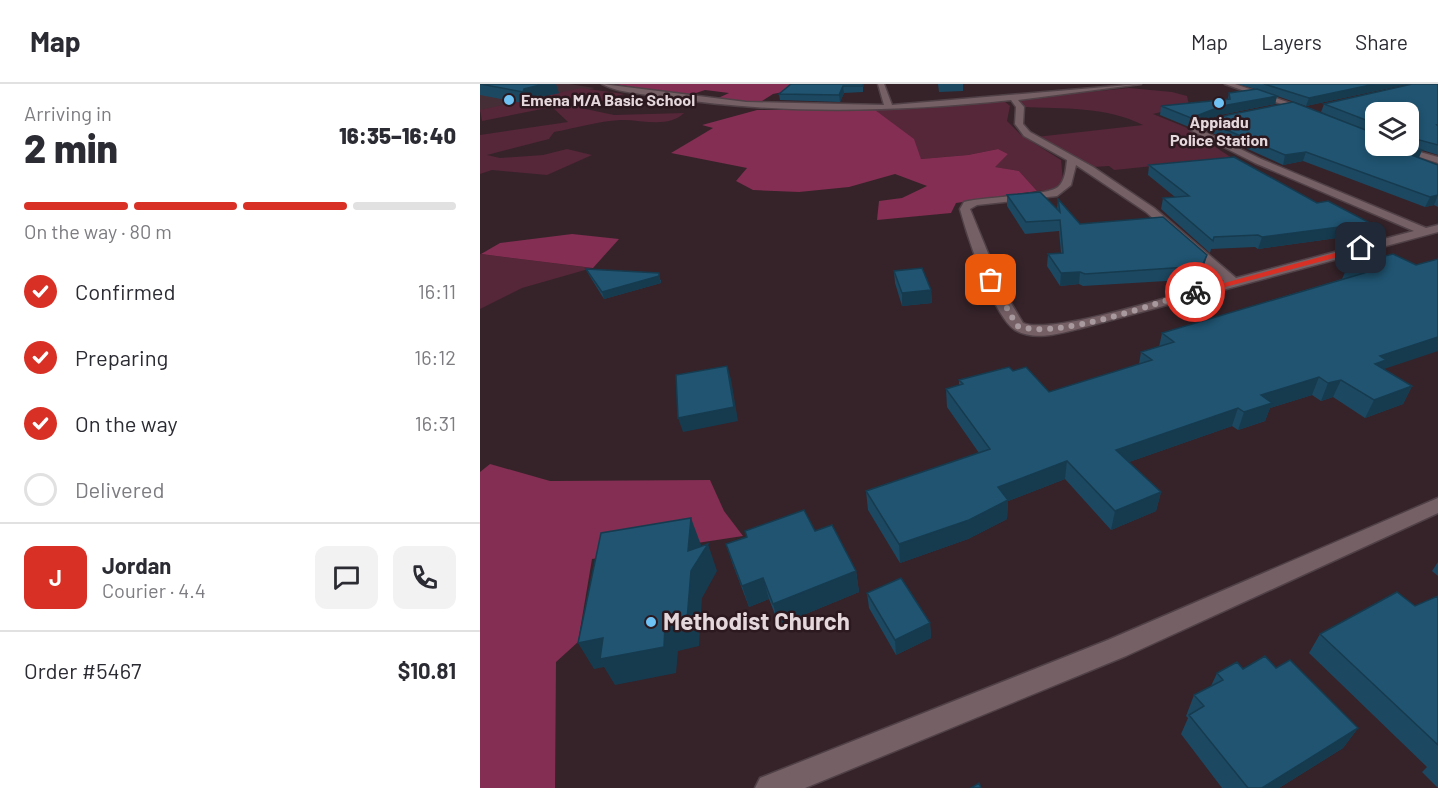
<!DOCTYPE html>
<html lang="en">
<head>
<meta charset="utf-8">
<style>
	body { margin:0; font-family:Barlow,sans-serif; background:#f2f2f3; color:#2b2b33; height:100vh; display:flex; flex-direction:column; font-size:22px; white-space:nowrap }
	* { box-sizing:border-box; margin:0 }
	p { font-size:20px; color:#7c7c81 }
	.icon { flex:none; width:33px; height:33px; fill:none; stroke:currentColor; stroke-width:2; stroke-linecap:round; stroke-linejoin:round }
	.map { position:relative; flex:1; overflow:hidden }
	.panel { display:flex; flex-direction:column; background:#fff; width:480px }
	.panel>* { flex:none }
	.buttons { position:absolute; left:885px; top:18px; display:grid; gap:12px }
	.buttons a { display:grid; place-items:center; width:54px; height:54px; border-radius:12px; background:#fff; box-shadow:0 3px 9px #0003; font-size:30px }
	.pin { position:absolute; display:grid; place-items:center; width:51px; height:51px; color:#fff; margin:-26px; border-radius:12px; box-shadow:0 3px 9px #0006 }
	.courier { position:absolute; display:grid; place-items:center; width:60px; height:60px; margin:-30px; border:4px solid #d93025; border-radius:50%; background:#fff; color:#222; box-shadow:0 2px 8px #0007 }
	.head em { font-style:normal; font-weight:800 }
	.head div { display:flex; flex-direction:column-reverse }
	.head { display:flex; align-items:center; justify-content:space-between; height:102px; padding:0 24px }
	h1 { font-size:39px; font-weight:800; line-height:45px }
	.bar { display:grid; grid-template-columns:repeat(4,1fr); gap:9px 6px; align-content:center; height:72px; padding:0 24px }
	.bar i { height:8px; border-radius:4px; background:#e1e1e2 }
	.bar .active { background:#d93025 }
	.bar p { grid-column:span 4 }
	.line { display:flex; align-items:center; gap:15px; padding:0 24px; border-top:2px solid #e1e1e2 }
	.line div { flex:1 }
	.round { display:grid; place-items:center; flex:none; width:63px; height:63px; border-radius:12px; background:#f2f2f3 }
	ol { padding:0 24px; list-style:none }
	li { display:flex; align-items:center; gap:18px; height:66px }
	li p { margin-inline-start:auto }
	li .icon { padding:6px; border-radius:50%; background:#d93025; color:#fff; stroke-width:4 }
	li:last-child { color:#7c7c81 }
	li i { width:33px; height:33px; border:3px solid #e1e1e2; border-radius:50% }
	header { display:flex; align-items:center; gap:36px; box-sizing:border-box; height:84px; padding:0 30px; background:#fff; border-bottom:2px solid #e1e1e2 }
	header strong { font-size:28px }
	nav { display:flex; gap:33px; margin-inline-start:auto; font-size:21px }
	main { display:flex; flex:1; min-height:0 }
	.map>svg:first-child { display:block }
	.built { fill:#462e36 }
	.green { fill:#562639 }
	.forest { fill:#832e52 }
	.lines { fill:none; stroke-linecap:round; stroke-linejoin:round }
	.minor-casing { stroke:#504147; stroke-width:3 }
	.minor { fill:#756066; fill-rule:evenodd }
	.wall { fill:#1c4861; fill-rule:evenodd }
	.shaded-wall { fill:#163b4f }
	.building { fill:#205471; stroke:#163b4f; stroke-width:1.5 }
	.route { fill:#d93025 }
	.done { stroke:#a7999d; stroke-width:6; stroke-dasharray:0 10.8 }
	.poi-dot { fill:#6fc2f4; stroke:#2b191f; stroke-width:2 }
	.labels { text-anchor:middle; stroke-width:5; stroke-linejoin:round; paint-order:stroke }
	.far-poi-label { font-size:16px; font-weight:bold; fill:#e5d8dc; stroke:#2b191f; text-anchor:start }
	.near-poi-label { font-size:24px; font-weight:bold; fill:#e5d8dc; stroke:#2b191f; text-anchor:start }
</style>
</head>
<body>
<header>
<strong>Map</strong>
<nav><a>Map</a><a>Layers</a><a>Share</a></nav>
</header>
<main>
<section class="panel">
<div class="head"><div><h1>2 min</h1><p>Arriving in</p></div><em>16:35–16:40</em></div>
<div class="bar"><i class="active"></i><i class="active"></i><i class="active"></i><i></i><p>On the way · 80 m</p></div>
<ol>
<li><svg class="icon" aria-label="check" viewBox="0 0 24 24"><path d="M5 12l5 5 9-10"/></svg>Confirmed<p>16:11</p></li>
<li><svg class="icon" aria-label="check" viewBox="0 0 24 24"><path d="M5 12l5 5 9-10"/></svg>Preparing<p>16:12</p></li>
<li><svg class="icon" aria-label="check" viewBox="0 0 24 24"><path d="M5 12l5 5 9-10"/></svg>On the way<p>16:31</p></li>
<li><i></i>Delivered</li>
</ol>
<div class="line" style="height:108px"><b class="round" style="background:#d93025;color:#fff">J</b><div><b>Jordan</b><p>Courier · 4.4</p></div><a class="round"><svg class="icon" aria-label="chat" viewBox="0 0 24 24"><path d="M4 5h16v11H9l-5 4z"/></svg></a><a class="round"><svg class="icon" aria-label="phone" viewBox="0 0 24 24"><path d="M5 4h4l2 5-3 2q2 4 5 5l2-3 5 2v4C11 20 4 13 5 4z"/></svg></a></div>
<div class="line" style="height:78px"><div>Order #5467</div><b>$10.81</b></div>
</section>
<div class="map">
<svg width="958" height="704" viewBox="0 0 958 704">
	<rect width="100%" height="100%" fill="#352329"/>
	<path class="built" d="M0,0h89l26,4 -115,24z"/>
	<path class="green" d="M101,4l43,6 -43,14 33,7 70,-2c-16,16 -44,6 -64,7 -21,1 -44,8 -66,12l-5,7 -62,16 13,3 43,-3 24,-6 25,6 -45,20 -55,-5 -12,4v-39l88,-13 -16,-15 -70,14 -2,-11z
		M649,4l43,4 15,4 2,9 -36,9 32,13 47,31 -118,12 -5,-4 -16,1 -57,-30 107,-12c-38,-19 -80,-16 -121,-18l-6,-8z
		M523,16l7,6 -3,15 14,14 40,25 2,21 -10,9 -16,1 -18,-20 -25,-4 14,-13 -10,-5 -30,6 -47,4 -46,-49z
		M0,170l112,14 -70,20 -42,21z"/>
	<path class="forest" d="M135,0h207l-49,10 -14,9 -43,-4 13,-6 -24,-3 -18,6z
		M277,26h118l39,29 7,20 47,-4 30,-6 10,5 -13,13 24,4 18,20 -81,12 -5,10 -74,7 2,-19 23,-3 25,-12 -32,-12 -46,13 -50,5 -46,-2 -17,-9 11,-13 -76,-15 42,-25 -11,-3z
		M92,150l47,5 -26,29 -112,-14 19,-11z
		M10,380l60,17 160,-1 14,31 19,25 -151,23 -14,83 -22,20 -1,126h-75v-316z"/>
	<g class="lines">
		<defs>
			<path id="minor" d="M122,0l144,18 138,3 -6,-21h6l8,21 249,-21 -123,16 6,7 -1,17 7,8 63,35 61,41 82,70 178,-47 -159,-68 -65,-33 4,-5 36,-9 3,4 -34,9 62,30 165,69 12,-3v7l-360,97c-19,5 -45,12 -63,1 -22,-14 -48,-95 -55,-121l4,-7c19,-5 83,-6 94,-15 7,-6 8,-18 9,-27l-43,-24 -9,-12 1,-17 -5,-7c-116,12 -232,15 -347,-3 -19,-3 -46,-4 -62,-13zM596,81l70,47 78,69c-37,10 -172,55 -201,42l-20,-33 -33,-81 7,-4 80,-9 14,-11z
				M745,0h10l78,27 -7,2z
				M906,62h12l40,11v6z
				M958,414v15l-312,143 -321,132h-50l5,-10 348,-138z"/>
		</defs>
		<use href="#minor" class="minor-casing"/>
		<use href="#minor" class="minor"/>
	</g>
	<path class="wall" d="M0,0l79,9 -31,7v4l-48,-9z
		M383,0v8l-19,1 -4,9 -60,-2 -1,-6z
		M458,0h25v7l-24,1z
		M758,0h170l-102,22 -29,-10 -2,8 -55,11 -31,12 -29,-12 1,-9 67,-7 1,-6 26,-4z
		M958,0v71l-16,-5 -3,8 19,7v42l-4,-2 -9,2 -122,-46 -20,4 -77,-35 2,-8 157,8 -44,-18 3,-8zM896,28h32v34h-32z
		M669,81l168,38 53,20 -4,11 -108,15 -3,-2 -44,2 -1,4 -49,-44 2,-11 12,-1 -27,-22z
		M527,111l50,15 1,-11 22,25 124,42 -5,13 -116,7 -4,-2 -19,2 -13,-20 1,-12 13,-1 -2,-22 -34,3 -18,-28z
		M913,170l-9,115 28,17 -9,18 -38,14 -32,-21 -12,4 -9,-6 -42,13 -5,13 -27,9 -6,-4 -103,36 32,30 -5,19 -45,19 -46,-51 -57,22 -1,18 -39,20 -68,24 -32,-53 -2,-19 113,-38 -32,-46 -1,-18 13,-4v-5l54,-9 36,21 90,-28 2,-12 18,-5 3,-14 180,-54 6,-14z
		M106,185l75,11v3l-57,16 -15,-24z
		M414,187l37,19 1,13 -30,3 -7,-23z
		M265,447h70l41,40 3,21 -80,33 -10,-26 -20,8 -16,-42 -7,-21 21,-7z
		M958,478v14l-6,-5z
		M387,509l63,30 1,15 -35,17 -27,-47z
		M958,512v192l-16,-16 5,-5 -118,-114 11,-19 95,-28z
		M796,584l82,60 -15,20 -64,40h-57l-41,-54 7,-16 -2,-2 8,-21 17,-9 6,-13 26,-4z"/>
	<path class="shaded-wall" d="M64,0h12l3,9 -31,7v4l-5,-12 1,-3z
		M895,0h33l-102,22 3,-8z
		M363,2l1,7 -4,9 -1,-7z
		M797,12l-2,8 -55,11 -31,12 2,-9 31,-12z
		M942,66l-4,9 -12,-6z
		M826,68l-3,9 -20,4 2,-10z
		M958,111l-4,10 -9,2 5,-10z
		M890,139l-4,11 -108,15 4,-12z
		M727,171l-3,11 -5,13 3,-13z
		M600,188l-1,12 -19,2 1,-13z
		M179,189l2,10 -57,16 -2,-7z
		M451,206l1,13 -30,3v-13z
		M958,253v14l-57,19 -14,11 13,-25z
		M247,282l4,13 7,42 -55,11 -5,-14z
		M839,293l-7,18 -42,13 -5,13 -27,9 6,-18 17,-17z
		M861,296l-8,17 -12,4 7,-18z
		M932,302l-9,18 -38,14 9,-18z
		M758,324l-6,18 -120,42 4,-18z
		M587,377l-2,18 -57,22 -1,18 -39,20 -68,24 -1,-19 99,-57z
		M681,408l-5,19 -45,19 4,-19z
		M211,434l10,27 -1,12 8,-13 9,27 -15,27 -3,48 -21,5 -2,22 -61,12 -11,-18 -10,2 -16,-26 87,-19 26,-53 -3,-20z
		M376,487l3,21 -80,33 -6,-21z
		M283,494l6,21 -20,8 -7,-21z
		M450,539l1,15 -35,17 -1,-15z
		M878,644l-15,20 -64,40h-17z"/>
	<path class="building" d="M0,0h64l-20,5 -1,3z
		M311,0h72v2h-20l-4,9 -60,-1z
		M784,0h111l-66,14z
		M932,0h26v41h-1l1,1v19l-30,-8v-25h-32v12l-52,-20z
		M777,5l20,7 -55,10 -31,12 -30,-12 69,-7 -1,-6z
		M813,18l83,32v12l32,-1 14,5 -16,3 32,12v30l-8,2 -124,-45 -21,3 -77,-33 20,-7z
		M754,73l83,46 11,-2 42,22 -108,14 -4,-2 -44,2 -1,4 -50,-43 26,-2 -40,-31z
		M560,108l20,20 -2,-13 22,25 83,-7 44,38 -5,11 -117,8 -5,-2 -19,1 -13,-19 15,-1 -3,-33 -34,2 -19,-27z
		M913,170l23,11 22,-6v78l-58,19 6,4 -11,4 37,22 -38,14 -33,-20 -13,3 -9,-6 -58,18 11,8 -28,9 -6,-4 -122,42 45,42 -46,19 -48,-50 -69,26 10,13 -39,20 -70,24 -33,-53 124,-42 -44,-60 17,-5 -4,-4 50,-13 4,4 13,-4 23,25 103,-32 -11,-8 33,-10 -12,-9 202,-60 -16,-8z
		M442,184l9,22 -29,3 -8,-22z
		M106,185l73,4v3l-57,16z
		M247,282l7,41 -56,11 -2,-43z
		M324,426l11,21 17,-6 24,46 -83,33 -10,-26 -21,8 -16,-42 21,-7 -2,-6z
		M211,434l-3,33 20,-7 -17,27 -4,49 -22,4 -1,23 -64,12 3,-21 -25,5 23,-110z
		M421,494l29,45 -35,17 -28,-47z
		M917,508l18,14 23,-10v149l-118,-111z
		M785,572l11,12 14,-8 68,68 -96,60h-14l-59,-73 15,-9 -10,-11 29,-15 -6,-7 20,-11 6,7z
		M499,699l2,5h-10z"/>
	<path class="route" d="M881,162l3,4 -169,45 -4,-3z"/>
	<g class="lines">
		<path class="done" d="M511,196l26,46c41,14 134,-22 178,-34"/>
	</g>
	<g class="poi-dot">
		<circle cx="29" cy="16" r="6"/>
		<circle cx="739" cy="19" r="6"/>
		<circle cx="171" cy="538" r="6"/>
	</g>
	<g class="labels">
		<g class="far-poi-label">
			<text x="41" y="22">Emena M/A Basic School</text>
			<text x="739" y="44" text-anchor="middle">Appiadu<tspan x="739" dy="18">Police Station</tspan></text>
		</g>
		<g class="near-poi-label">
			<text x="183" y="546">Methodist Church</text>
		</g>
	</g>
</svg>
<div class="buttons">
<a><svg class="icon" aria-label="layers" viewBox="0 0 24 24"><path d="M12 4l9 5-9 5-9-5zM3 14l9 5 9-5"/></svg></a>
</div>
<div class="pin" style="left:511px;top:196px;background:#ea580c"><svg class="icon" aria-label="bag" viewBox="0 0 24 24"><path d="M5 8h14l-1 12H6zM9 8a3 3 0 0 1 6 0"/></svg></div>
<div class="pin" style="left:881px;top:164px;background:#1f2937"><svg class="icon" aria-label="home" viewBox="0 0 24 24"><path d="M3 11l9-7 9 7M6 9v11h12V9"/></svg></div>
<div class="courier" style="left:715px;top:208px"><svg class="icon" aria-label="bike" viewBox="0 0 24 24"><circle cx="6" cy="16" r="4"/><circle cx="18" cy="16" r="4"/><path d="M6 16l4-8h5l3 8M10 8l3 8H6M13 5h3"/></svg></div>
</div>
</main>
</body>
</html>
